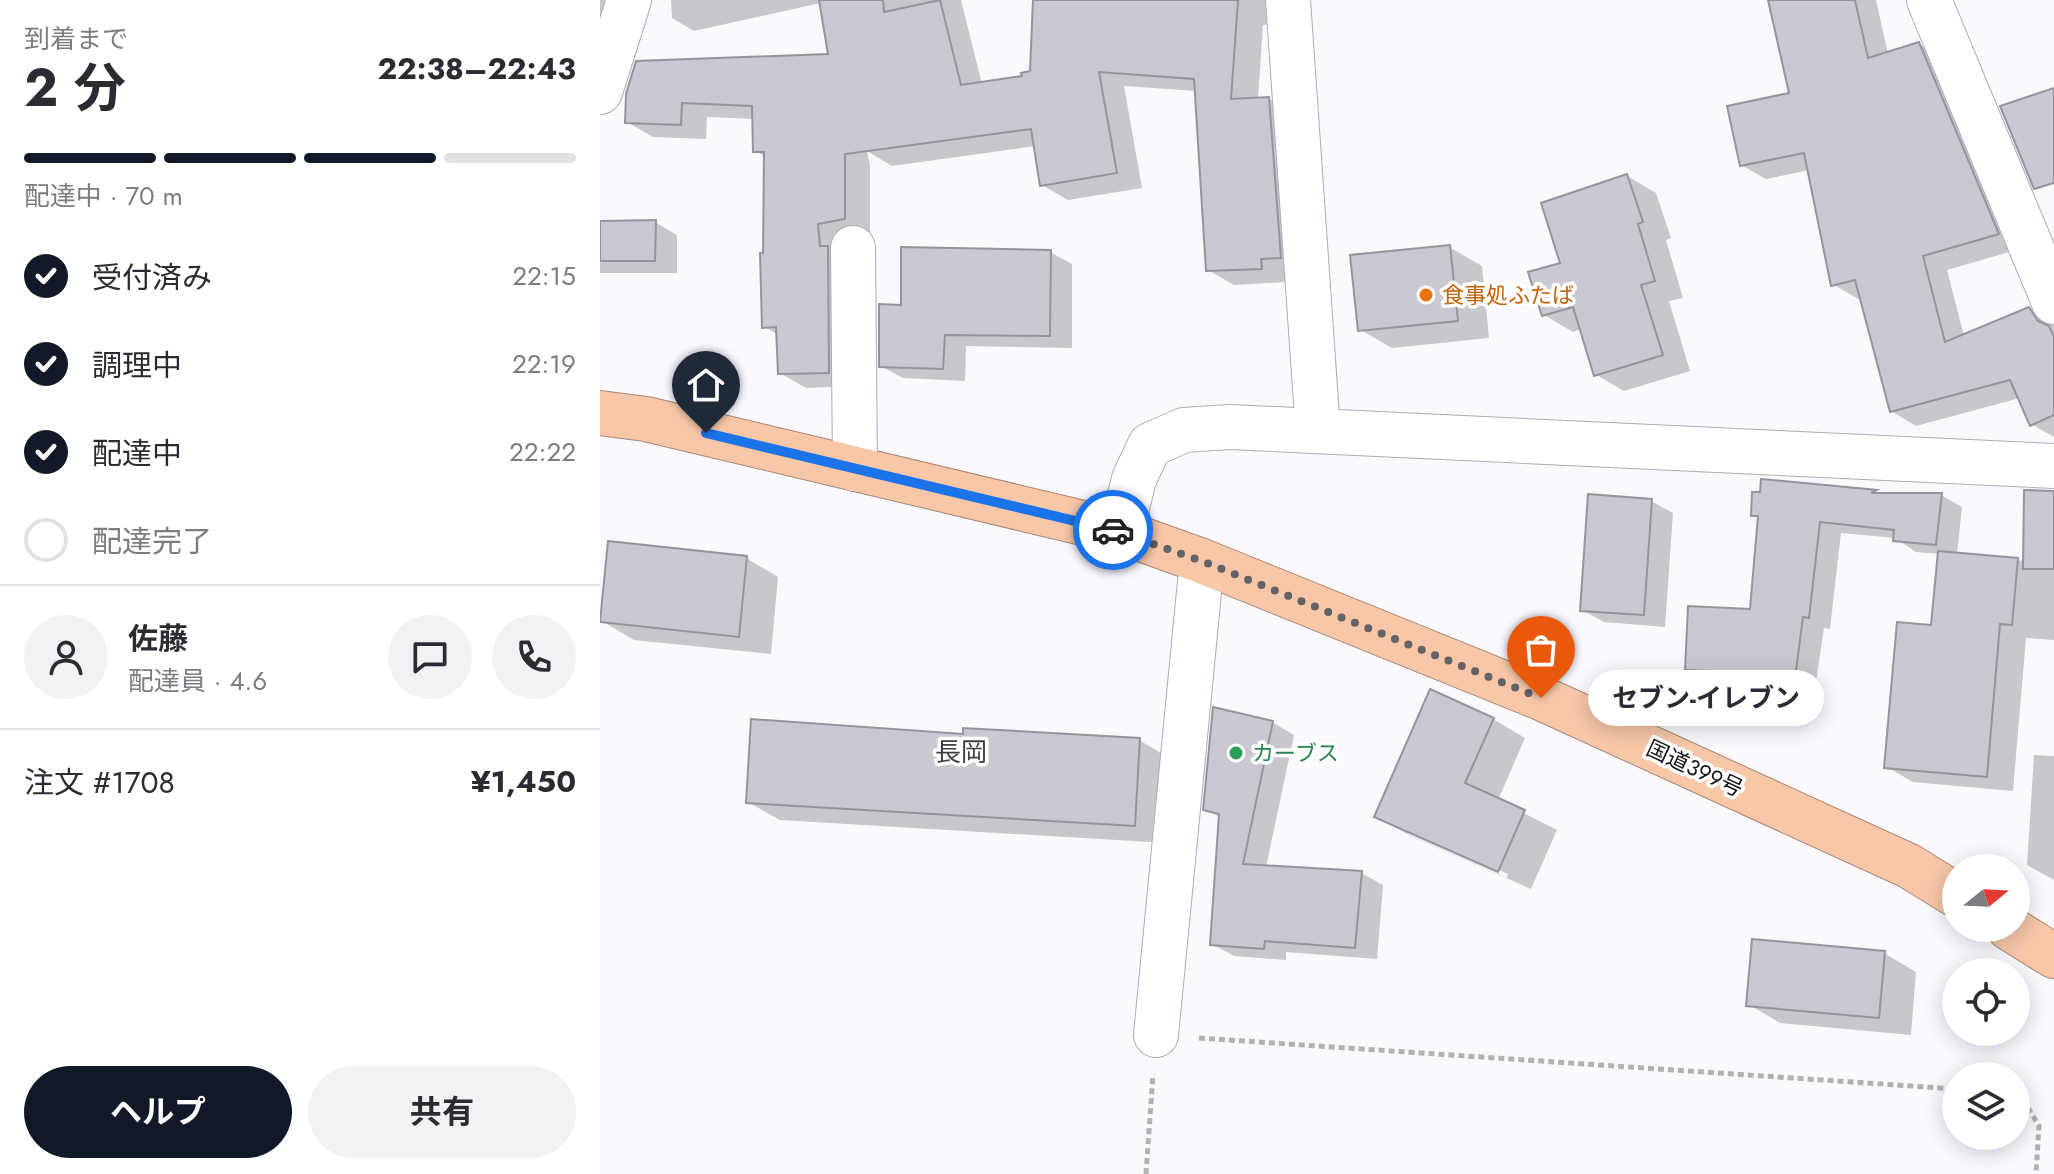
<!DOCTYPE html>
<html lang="ja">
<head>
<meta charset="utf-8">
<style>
	body { margin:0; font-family:Jost,"Noto Sans JP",sans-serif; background:#f2f2f3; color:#2b2b33; height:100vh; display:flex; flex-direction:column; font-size:30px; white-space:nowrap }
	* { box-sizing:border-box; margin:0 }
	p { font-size:26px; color:#7c7c81 }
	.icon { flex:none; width:44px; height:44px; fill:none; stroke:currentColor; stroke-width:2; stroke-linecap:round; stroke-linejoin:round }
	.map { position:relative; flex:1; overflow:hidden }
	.sheet { display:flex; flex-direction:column; background:#fff; width:600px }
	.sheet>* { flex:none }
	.needle { width:52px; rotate:72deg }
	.fabs { position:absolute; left:1342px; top:854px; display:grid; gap:16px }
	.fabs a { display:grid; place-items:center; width:88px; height:88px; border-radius:50%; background:#fff; box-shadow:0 4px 20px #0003; font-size:40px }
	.pin { position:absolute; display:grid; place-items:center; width:68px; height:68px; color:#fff; margin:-82px -34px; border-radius:50% 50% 50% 0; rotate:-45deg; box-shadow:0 0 8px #0007 }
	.pin .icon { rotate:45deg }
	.courier { position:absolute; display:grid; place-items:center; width:80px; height:80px; margin:-40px; border:6px solid #1a73e8; border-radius:50%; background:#fff; color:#222; box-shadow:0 2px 10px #0007 }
	.bubble { position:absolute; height:56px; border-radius:28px; background:#fff; box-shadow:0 4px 20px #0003; font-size:26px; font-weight:700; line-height:56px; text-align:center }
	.headline em { font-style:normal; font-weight:700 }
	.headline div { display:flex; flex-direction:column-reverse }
	.headline { display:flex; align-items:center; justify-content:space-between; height:136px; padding:0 24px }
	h1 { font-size:52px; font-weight:700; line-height:60px }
	.bar { display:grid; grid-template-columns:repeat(4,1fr); gap:12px 8px; align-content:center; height:96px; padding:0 24px }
	.bar i { height:10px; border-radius:6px; background:#e1e1e2 }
	.bar .selected { background:#111827 }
	.bar p { grid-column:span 4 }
	.line { display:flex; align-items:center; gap:20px; padding:0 24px; border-top:2px solid #e1e1e2 }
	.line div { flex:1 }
	.round { display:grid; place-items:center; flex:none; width:84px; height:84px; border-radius:42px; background:#f2f2f3 }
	ol { padding:0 24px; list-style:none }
	li { display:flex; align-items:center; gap:24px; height:88px }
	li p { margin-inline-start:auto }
	li .icon { padding:8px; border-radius:50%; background:#111827; color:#fff; stroke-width:4 }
	li:last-child { color:#7c7c81 }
	li i { width:44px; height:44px; border:4px solid #e1e1e2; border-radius:50% }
	.action { display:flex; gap:16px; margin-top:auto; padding:16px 24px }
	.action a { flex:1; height:92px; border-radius:48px; background:#111827; color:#fff; font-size:32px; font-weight:700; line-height:92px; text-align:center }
	.action a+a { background:#f2f2f3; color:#2b2b33 }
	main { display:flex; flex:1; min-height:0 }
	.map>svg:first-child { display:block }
	.shadow { fill:#0003; fill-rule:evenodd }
	.building { fill:#cbc8d2; stroke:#95939c; stroke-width:2 }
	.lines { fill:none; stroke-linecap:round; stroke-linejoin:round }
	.minor-casing { stroke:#adabb4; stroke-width:46 }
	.highway-casing { stroke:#a78774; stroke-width:46 }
	.path { stroke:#b1b0b6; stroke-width:5; stroke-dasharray:6 4; stroke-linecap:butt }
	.minor { stroke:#fff; stroke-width:44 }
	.highway { stroke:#f7c7a8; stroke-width:44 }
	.done { stroke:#636266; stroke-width:8; stroke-dasharray:0 14.4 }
	.route { stroke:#1a73e8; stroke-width:10 }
	.food-dot { fill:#e8710a; stroke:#fff; stroke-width:3 }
	.leisure-dot { fill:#2e9e5b; stroke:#fff; stroke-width:3 }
	.labels { text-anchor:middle; stroke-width:7; stroke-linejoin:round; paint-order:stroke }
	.food-label { font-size:22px; fill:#c56008; stroke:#fff; text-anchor:start }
	.leisure-label { font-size:22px; fill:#27864d; stroke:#fff; text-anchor:start }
	.street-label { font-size:22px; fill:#121114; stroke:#fff }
	.quarter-label { font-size:26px; fill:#413f47; stroke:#fff }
</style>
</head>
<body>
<main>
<section class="sheet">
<div class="headline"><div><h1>2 分</h1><p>到着まで</p></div><em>22:38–22:43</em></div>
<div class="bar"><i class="selected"></i><i class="selected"></i><i class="selected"></i><i></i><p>配達中 · 70 m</p></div>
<ol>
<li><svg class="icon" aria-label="check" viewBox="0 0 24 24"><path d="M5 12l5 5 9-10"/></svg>受付済み<p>22:15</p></li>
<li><svg class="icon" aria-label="check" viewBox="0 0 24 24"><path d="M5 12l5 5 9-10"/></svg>調理中<p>22:19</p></li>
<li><svg class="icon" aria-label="check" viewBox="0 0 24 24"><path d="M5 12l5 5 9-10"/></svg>配達中<p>22:22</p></li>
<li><i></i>配達完了</li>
</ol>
<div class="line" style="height:144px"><a class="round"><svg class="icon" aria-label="person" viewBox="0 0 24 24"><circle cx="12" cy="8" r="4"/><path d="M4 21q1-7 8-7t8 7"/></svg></a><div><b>佐藤</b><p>配達員 · 4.6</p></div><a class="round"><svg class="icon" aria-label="chat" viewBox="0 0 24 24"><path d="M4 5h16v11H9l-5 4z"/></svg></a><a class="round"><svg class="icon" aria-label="phone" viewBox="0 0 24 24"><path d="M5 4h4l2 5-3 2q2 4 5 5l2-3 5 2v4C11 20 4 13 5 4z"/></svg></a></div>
<div class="line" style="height:104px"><div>注文 #1708</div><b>¥1,450</b></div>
<div class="action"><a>ヘルプ</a><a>共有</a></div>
</section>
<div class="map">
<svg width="1454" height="1174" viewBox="0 0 1454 1174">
	<rect width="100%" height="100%" fill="#faf9ff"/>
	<path class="shadow" d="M0,0h25l-25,44z
		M71,0h159v1l-136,30 -22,-13z
		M265,0h96l21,84 42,-6 8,-5 3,-73h248l1,24 -21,1 -5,74h11l26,15 -8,168 -53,3 -26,-15 -11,-179 -73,-5 18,102 -74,12 -26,-15 -7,-39 -143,20 -25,-15 3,15v67l-27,5 11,148 -48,2 -26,-15 -2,-38 -14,-9 2,-169 -11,-6 -1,-32 -47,-2 -1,22 -53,-2 -26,-15 1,-28 221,-23z
		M1170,0h106l12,54 31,-10 25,14 79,190 -76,22 17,66 65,-27 25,14v114l-23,-13 -11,-26 -104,28 -25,-15 -29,-113 -4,1 -25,-15 -23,-114 -44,9 -25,-14 50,-71z
		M1027,176l29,17 15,45 -5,2 17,58 -14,3 21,70 -66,20 -29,-17 -14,-45 -8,3 -29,-17 19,-51z
		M55,222l22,13v38h-77v-50z
		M849,247l33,19 7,72 -97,10 -33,-19z
		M450,252l22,12v84l-106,-2 -1,35 -62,-3 -22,-12 22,-59z
		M1163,481l113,11 5,3h60l21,12 -5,47 68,7 29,-66v145l-28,-2 -13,153 -100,-9 -26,-15 45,-140 8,-73 -24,-2 -21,-14 -54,-5 -11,96 -6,-1 -10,68 -41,-5 -13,-7 -52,-3 -21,-12 65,-58 8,-93 -7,-4 9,-20z
		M1051,501l22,12 -8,114 -61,-5 -22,-12z
		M146,558l32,19 -7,77 -137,-14 -32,-19z
		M893,719l32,19 -27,62 59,30 -26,59 -122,-54 -32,-18zM808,830l100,44 -1,4 -99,-44z
		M672,722l22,13 -28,132 95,6 22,12 -6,74 -91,-7v8l-52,-4 -22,-12 9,-126 -16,-9z
		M365,736l174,4 32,19 -4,84 -387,-23 -32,-18z
		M1434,755l20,1v124l-27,-15z
		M1284,953l32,19 -5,63 -131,-12 -32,-19z"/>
	<path class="building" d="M219,0h64l1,12 56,-12 21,85 61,-9 -1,-3 9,-2 3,-71h205l-7,99 38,-2 12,161 -20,1 1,10 -56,2 -12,-192 -95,-7 18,101 -77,13 -9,-57 -186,25v65l-27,5 2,22h8l1,127 -51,1 -2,-47 -14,1 -2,-75h3l1,-101h-11l-1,-46 -70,-3 -1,22 -56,-2 1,-29 10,-33 192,-7z
		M1168,0h87l13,58 51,-16 80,192 -76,22 22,86 84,-35 9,14 11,5 5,11v78l-24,11 -20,-46 -120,32 -35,-132 -24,6 -27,-133 -64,13 -13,-60 62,-13z
		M1454,88v95l-20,6 -34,-83z
		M1027,174l16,48 -5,2 17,57 -14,4 22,70 -69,21 -21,-69 -31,9 -14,-44 32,-9 -19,-60z
		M56,220l-1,41h-55v-40z
		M850,245l8,76 -100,10 -8,-76z
		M301,247l150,3 -1,86 -105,-1 -2,34 -64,-2v-63l22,1z
		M1161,479l116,11 -6,3h71l-6,52 -43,-4 1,-11 -74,-8 -11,96 -6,-1 -9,69 -45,-6 1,-7 -65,-3 3,-64 62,3 8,-93h-7l1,-24h8z
		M1424,490l30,1v78h-31z
		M988,494l64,5 -8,116 -64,-4z
		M8,541l139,15 -8,81 -139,-15z
		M1338,551l80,7 -6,67 -12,-1 -13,153 -103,-9 13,-146 34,3z
		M830,689l64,29 -29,65 60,27 -27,62 -124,-55z
		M613,707l60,14 -30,143 119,7 -7,77 -90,-7 -1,8 -54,-4 9,-131 -16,-4z
		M151,719l212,15v-6l177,10 -5,88 -389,-23z
		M1152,939l133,12 -6,67 -133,-12z"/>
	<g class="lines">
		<defs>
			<path id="minor" d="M688,0l30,431
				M1329,0l125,302
				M0,92l29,-92
				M253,248l2,221
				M521,532l13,-53 16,-34 34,-15 46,-3 824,39
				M556,1035l46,-474"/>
			<path id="highway" d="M0,413l46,6 475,113 81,29 339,137 368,168 47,29
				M1409,928l45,28"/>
		</defs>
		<use href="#minor" class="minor-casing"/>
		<use href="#highway" class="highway-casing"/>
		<path class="path" d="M599,1038l757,51
			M1416,1093h3l20,33 -3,48
			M546,1174l7,-100"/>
		<use href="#minor" class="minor"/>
		<use href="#highway" class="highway"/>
	</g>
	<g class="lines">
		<path class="done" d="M513,530l89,31 339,137"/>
		<path class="route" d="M106,433l407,97"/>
	</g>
	<circle class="food-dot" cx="826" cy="295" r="8"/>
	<circle class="leisure-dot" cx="636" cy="753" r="8"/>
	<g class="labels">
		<g class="food-label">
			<text x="842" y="303">食事処ふたば</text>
		</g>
		<g class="leisure-label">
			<text x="652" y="761">カーブス</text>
		</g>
		<g class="street-label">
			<text transform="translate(1095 768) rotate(25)" y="8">国道399号</text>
		</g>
		<g class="quarter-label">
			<text x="361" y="761">長岡</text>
		</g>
	</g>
</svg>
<div class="fabs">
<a><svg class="needle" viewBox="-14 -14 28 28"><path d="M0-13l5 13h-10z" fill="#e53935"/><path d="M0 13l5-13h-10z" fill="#7c7c81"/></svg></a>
<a><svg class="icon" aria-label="locate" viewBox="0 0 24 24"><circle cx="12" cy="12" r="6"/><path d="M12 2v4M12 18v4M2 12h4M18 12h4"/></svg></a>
<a><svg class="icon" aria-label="layers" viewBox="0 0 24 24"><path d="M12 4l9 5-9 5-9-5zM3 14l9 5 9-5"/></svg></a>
</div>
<div class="pin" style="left:941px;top:698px;background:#ea580c"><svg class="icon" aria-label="bag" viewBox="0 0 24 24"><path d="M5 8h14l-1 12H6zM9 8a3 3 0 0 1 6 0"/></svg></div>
<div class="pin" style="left:106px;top:433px;background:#1f2937"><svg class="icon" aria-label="home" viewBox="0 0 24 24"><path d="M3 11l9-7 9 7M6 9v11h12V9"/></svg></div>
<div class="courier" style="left:513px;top:530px"><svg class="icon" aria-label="car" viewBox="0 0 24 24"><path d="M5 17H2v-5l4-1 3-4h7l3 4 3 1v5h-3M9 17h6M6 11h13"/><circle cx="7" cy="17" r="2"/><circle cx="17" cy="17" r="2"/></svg></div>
<div class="bubble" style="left:988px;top:670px;width:236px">セブン-イレブン</div>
</div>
</main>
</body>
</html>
